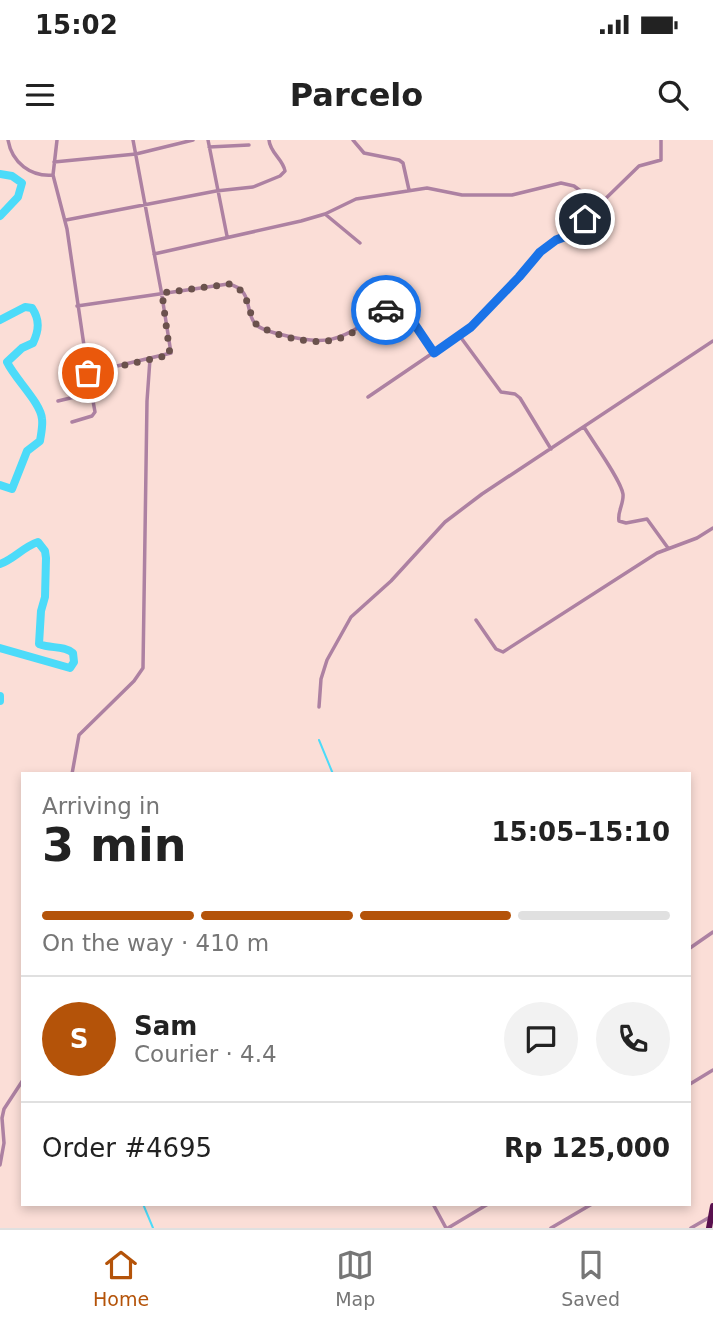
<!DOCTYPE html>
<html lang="en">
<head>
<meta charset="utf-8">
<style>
	body { margin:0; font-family:"DejaVu Sans",sans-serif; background:#f2f2f2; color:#222; height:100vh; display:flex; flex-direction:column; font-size:26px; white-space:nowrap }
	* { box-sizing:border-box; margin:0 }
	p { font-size:23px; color:#767676 }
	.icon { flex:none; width:38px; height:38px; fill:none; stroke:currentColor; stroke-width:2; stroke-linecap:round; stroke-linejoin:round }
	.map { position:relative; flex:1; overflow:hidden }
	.panel { position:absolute; left:21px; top:632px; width:670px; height:434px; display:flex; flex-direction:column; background:#fff; border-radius:0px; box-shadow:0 4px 10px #0003 }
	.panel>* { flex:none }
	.pin { position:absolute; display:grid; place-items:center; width:60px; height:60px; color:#fff; margin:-30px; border:4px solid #fff; border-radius:50%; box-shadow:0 2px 7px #0007 }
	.courier { position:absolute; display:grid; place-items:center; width:70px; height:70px; margin:-35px; border:5px solid #1a73e8; border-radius:50%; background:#fff; color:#222; box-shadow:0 2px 9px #0007 }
	.overview em { font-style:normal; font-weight:700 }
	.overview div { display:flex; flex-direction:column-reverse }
	.overview { display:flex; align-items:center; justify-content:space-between; height:119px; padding:0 21px }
	h1 { font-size:46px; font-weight:700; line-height:52px }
	.bar { display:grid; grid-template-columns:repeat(4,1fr); gap:10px 7px; align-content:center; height:84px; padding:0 21px }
	.bar i { height:9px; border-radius:5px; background:#e0e0e0 }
	.bar .selected { background:#b45309 }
	.bar p { grid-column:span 4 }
	.line { display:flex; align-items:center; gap:18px; padding:0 21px; border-top:2px solid #e0e0e0 }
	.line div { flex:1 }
	.round { display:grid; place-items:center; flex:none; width:74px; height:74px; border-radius:37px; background:#f2f2f2 }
	.status { display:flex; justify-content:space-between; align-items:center; height:49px; padding:0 35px; background:#fff; direction:ltr }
	.status svg { height:19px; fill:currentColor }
	header { display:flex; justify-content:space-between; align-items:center; height:91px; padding:0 21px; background:#fff; font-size:32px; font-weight:700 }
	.menu { display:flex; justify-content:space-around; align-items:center; height:98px; border-top:2px solid #e0e0e0; background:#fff; font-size:19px; color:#767676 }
	.menu a { display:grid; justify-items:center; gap:4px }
	.menu .selected { color:#b45309 }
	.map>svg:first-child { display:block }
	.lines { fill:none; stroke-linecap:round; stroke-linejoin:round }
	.stream { stroke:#4cdbf9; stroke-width:2 }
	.river { stroke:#4cdbf9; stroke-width:8 }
	.street { stroke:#ad81a2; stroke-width:3.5 }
	.highway { stroke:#59104e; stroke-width:6 }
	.done { stroke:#6b524d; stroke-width:7; stroke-dasharray:0 12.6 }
	.route { stroke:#1a73e8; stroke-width:9 }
</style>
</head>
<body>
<div class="status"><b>15:02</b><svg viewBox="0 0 49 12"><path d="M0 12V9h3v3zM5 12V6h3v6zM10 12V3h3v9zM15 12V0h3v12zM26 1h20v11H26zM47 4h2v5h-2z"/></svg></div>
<header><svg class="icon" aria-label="menu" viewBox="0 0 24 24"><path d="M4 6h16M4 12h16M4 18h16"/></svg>Parcelo<svg class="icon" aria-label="search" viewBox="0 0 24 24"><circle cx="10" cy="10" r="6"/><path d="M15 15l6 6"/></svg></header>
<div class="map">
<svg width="713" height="1088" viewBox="0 0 713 1088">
	<rect width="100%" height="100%" fill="#fbded7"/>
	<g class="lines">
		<path class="stream" d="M319,600l14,34
			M143,1064l10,24"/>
		<path class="river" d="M0,34l12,2 10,7 -4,14 -18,19
			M0,180l25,-13 7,1c8,12 7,22 1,35l-11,5 -15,14c8,17 34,41 35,57 1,7 -1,15 -2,22l-13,10 -15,38 -12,-4
			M0,424c14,-5 23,-17 38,-22l7,9 1,7 -1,39 -4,14 -2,33c12,5 24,1 34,9l1,9 -4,6 -70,-20
			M0,556v5"/>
		<path class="street" d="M8,0c4,23 23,37 45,35
			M57,0l-4,35 14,54 21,144 83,-20 -10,-63 -28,-150
			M208,0l19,96
			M353,0l11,13 35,7 4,3 6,27
			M209,7l40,-2
			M54,22l82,-8 57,-14
			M325,74l35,29
			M66,80l150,-29 37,-4 27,-11 5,-5c-2,-12 -15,-18 -16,-31
			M154,114l147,-33 24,-7 31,-15 71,-11 35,7h50l49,-12 13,3 25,19 40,-39 22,-6v-20
			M77,166l151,-22c25,5 17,26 26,38 5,8 21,11 29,13 42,11 57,6 92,-18 7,-5 14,-11 23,-13h3l33,49
			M459,195l42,57 14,2 5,4 31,51
			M368,257l103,-70 48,-50 21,-25 16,-12 16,-6 27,-29
			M58,261l33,-8
			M72,282l20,-6 3,-4 -7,-39
			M584,287c9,15 37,53 39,67 1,10 -6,18 -4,27l7,2 21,-4 21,29
			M476,480l20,29 7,3 154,-99 40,-15 16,-10
			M319,567l2,-28 6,-19 24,-43 40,-36 54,-59 37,-28 231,-153
			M72,634l7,-39 55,-54 9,-13 4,-267 3,-42
			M690,808l23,-16
			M690,944l23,-14
			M0,1025l4,-22 -2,-25 2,-9 19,-29
			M433,1064l13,24
			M448,1088l40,-24
			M551,1088l41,-24
			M691,1088l19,-11"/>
		<path class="highway" d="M709,1088l4,-22"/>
	</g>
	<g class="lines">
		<path class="done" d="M88,233l82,-18 -8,-62 67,-9c21,6 17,25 27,40 21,13 57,22 82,15 16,-5 34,-19 48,-29"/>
		<path class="route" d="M386,170l10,-7 5,1 33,49 37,-26 48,-50 21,-25 16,-12 16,-6 13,-15"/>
	</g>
</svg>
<div class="pin" style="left:88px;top:233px;background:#ea580c"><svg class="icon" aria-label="bag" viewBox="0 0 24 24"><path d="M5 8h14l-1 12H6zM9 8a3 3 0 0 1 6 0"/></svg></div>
<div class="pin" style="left:585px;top:79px;background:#1f2937"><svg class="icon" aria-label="home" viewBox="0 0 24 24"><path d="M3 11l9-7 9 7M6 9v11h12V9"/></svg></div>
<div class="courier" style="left:386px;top:170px"><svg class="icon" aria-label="car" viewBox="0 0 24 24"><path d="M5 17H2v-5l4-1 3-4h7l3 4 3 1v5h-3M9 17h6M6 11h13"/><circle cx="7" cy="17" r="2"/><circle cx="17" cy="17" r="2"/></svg></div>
<section class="panel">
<div class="overview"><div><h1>3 min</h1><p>Arriving in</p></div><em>15:05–15:10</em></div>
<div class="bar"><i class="selected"></i><i class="selected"></i><i class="selected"></i><i></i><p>On the way · 410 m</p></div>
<div class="line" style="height:126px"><b class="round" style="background:#b45309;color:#fff">S</b><div><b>Sam</b><p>Courier · 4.4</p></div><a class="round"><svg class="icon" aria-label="chat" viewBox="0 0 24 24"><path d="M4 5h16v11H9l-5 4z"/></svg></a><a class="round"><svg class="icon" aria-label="phone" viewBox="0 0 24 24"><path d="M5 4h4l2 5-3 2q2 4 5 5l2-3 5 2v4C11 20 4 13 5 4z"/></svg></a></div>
<div class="line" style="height:91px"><div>Order #4695</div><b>Rp 125,000</b></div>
</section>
</div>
<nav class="menu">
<a class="selected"><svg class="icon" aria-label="home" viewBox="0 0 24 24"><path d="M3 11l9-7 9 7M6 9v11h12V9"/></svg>Home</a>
<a><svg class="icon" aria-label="map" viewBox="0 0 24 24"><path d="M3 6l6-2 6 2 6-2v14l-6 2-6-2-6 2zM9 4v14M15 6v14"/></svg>Map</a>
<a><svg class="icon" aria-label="saved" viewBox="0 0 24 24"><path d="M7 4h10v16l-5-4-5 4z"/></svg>Saved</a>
</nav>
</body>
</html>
